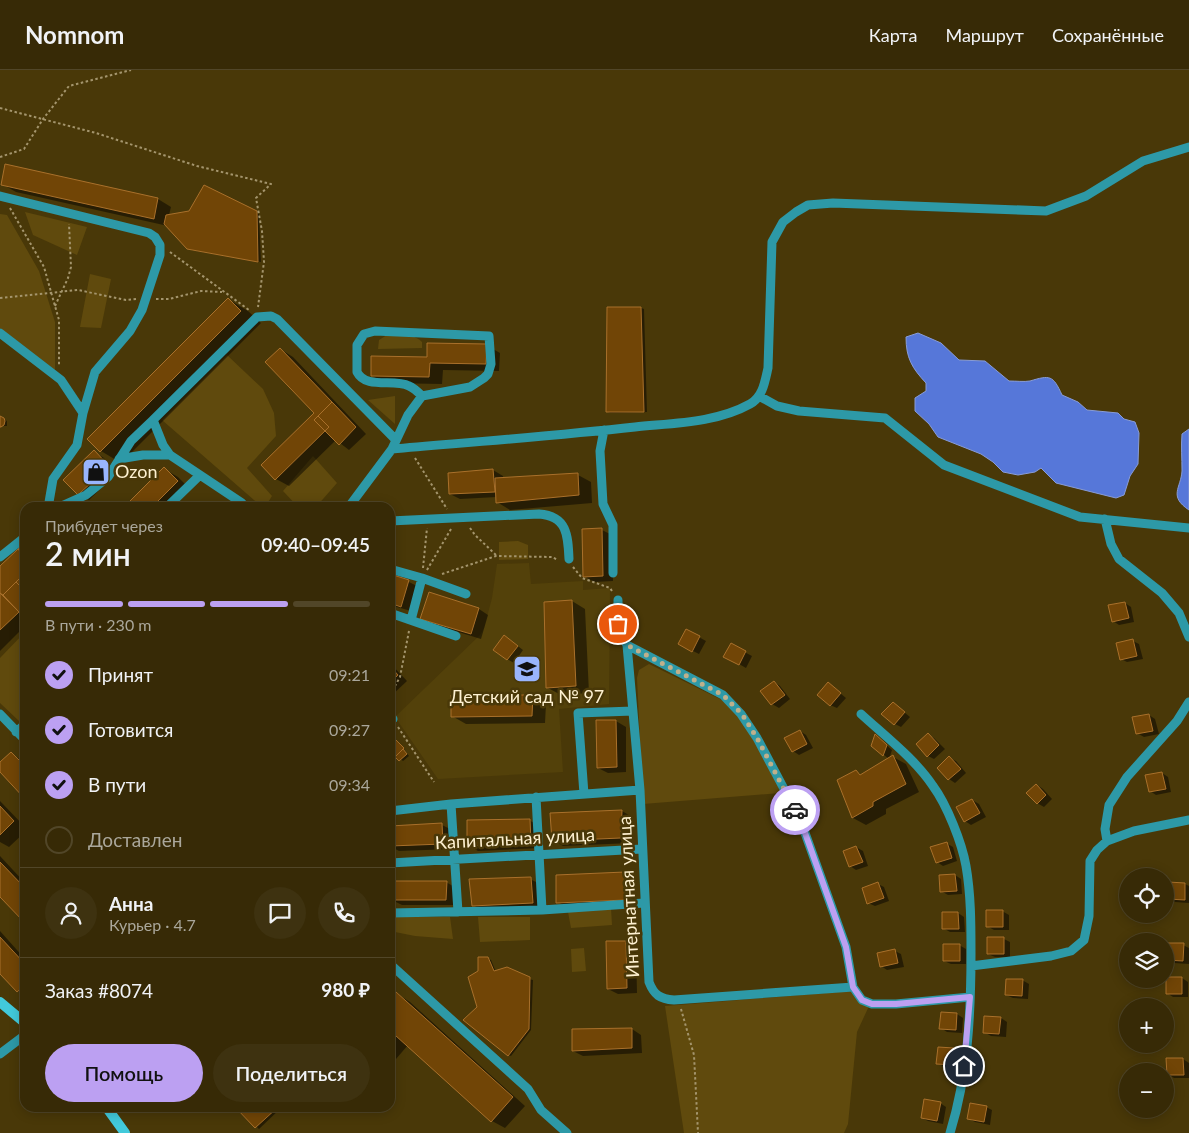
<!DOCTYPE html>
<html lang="ru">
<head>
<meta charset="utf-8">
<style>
	body { margin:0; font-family:Lato,sans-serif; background:#3e3210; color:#f1f3f6; height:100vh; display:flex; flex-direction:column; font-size:19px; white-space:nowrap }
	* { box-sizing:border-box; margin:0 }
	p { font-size:16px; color:#aaa79b }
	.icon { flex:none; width:28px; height:28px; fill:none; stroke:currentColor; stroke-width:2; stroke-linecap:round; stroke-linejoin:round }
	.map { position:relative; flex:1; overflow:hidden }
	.sheet { position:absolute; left:20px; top:432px; width:375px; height:610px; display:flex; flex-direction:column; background:#372a06; border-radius:15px; box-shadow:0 2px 12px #0003,0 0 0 1px #514628 }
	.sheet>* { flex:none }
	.tools { position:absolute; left:1119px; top:798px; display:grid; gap:10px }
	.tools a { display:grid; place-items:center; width:55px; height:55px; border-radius:50%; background:#372a06; box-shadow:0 2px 12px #0003,0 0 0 1px #514628; font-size:25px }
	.pin { position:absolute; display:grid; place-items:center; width:42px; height:42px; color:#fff; margin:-21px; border:2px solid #fff; border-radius:50%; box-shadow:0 1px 5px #0007 }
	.courier { position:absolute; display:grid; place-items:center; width:50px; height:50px; margin:-25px; border:4px solid #bca0f2; border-radius:50%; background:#fff; color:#222; box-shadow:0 1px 6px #0007 }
	.head em { font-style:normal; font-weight:600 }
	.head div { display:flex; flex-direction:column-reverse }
	.head { display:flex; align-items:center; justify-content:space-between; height:85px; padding:0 25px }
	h1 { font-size:32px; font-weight:600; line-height:38px }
	.bar { display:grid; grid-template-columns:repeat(4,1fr); gap:8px 5px; align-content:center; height:60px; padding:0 25px }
	.bar i { height:6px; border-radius:4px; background:#514628 }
	.bar .selected { background:#bca0f2 }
	.bar p { grid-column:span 4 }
	.line { display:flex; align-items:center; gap:12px; padding:0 25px; border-top:1px solid #514628 }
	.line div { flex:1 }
	.round { display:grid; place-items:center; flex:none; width:52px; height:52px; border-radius:26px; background:#3e3210 }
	ol { padding:0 25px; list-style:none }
	li { display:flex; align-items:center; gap:15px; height:55px }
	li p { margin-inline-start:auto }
	li .icon { padding:5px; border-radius:50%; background:#bca0f2; color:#111; stroke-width:4 }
	li:last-child { color:#aaa79b }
	li i { width:28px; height:28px; border:2px solid #514628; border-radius:50% }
	.action { display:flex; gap:10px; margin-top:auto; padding:10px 25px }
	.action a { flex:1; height:58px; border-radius:30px; background:#bca0f2; color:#111; font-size:20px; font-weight:600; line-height:58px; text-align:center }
	.action a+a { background:#3e3210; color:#f1f3f6 }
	header { display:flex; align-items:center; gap:30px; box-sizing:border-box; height:70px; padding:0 25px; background:#372a06; border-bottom:1px solid #514628 }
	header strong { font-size:24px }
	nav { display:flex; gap:28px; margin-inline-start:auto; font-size:18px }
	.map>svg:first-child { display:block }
	.built { fill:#53410a }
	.green { fill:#604a0d }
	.water { fill:#5677d9; stroke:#889cd7 }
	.shadow { fill:#0007 }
	.building { fill:#714506; stroke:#a9702b }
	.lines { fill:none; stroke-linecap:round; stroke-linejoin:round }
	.path { stroke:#a4956d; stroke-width:2; stroke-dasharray:2.5 2.5; stroke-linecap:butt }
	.street { stroke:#2d99a7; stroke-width:9 }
	.secondary { stroke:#42cadb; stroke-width:10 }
	.done { stroke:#bfb08b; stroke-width:5; stroke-dasharray:0 9 }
	.route { stroke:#bca0f2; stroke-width:6 }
	.labels { text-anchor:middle; stroke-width:5; stroke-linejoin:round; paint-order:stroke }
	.poi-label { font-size:18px; fill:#fef1d1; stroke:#493808; text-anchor:start }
	.street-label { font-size:18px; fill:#fef1d1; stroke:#493808 }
</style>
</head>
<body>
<header>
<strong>Nomnom</strong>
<nav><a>Карта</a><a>Маршрут</a><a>Сохранённые</a></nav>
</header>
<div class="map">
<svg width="1189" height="1063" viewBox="0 0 1189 1063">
	<rect width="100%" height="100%" fill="#493808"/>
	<path class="built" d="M529,493l2,21 52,-3v9l27,-2 -1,116 -50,5 4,63 -125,7 -43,-62 85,-82 4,-7 8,-30 5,-34z"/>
	<path class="green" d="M25,142l62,15 -10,28 -44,-20z
		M0,144l7,1 32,56 16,51v48l-55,-42z
		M90,204l21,5 -10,49 -21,-1z
		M387,265c13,0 26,-2 35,7v6l-44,1 1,-9z
		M227,285l36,34 11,24 2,23 -29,32 25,28 -7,11h-3l-100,-87z
		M395,326v28l-27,-24z
		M313,386l24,27 -21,24h-18l-15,-16z
		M518,471l10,4v14l-29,1v-18z
		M25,562v83l-6,6 -19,-18v-45z
		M649,594l75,37 18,16 37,68 2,8 -138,11 -6,-126 2,-8z
		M611,838l1,17 -41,3 -3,-16z
		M390,847h60l3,22 -38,-3 -25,-5z
		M478,847h52v23l-50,2z
		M584,878l2,23 -14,1 -1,-23z
		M851,921l5,8 13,7 -12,26 -9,92 -4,9h-160l-19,-127z"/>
	<path class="water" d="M918,263l23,10 18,17 26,1 24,20c7,0 15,1 21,0 20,-6 23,-6 32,14l16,7 9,8 31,3 6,6 11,3 4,11 -1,31 -8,12 -6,19 -8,3 -60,-15 -15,-15 -6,4 -17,3 -15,-3 -10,-10 -12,-8 -43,-17 -9,-13 -14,-13v-13l11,-7v-8c-14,-15 -20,-25 -20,-46z
		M1189,359v81c-21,-14 -8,-22 -7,-39 0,-13 -1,-25 0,-37z"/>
	<path class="shadow" d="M2,114l156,15 13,8 -2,8 20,-3 15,-25 55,27 2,48 -70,-12 -23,-24 -152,-34z
		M228,229l20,12 13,12 -140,140 -20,-12 -12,-12z
		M641,238l3,1 3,103 -37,1 -2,-1z
		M486,275l14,8 -1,18 -56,-1 -1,14 -57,-1 -13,-7 56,-17z
		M280,279l13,8 73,77 -17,16 -13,-10 -47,46 -13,-7 40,-66z
		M0,347l7,4v5h-7z
		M94,382l10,6 14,14 -29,28 -10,-6z
		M164,399l14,8 12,12 -18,19h-47z
		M493,400l10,6v3l75,-4 13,7 1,21 -82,7 -13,-8v-5l-37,2 -10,-5 -1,-20z
		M602,460l10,5 1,46 -19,1 -10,-6z
		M25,476v80l-25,25v-83z
		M390,505l19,7 10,5 -8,24 -21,-6z
		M430,523l49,16 9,6 -7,24 -49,-15 -10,-6z
		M572,531l13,8 4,84 -28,2 -13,-7z
		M1125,533l6,4 3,15 -15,3 -6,-4z
		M686,560l20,11 -7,13 -20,-10z
		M510,570l13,10 -9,13 -7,-4z
		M1133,571l6,3 4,15 -16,3 -6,-3z
		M731,575l21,11 -6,12 -21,-12z
		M390,593l17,18 -17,16z
		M774,612l6,4 10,13 -11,9 -7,-4 -10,-13z
		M829,614l17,14 -9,10 -7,-3z
		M532,626l14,8 -1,19 -79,1 -14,-8z
		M893,633l17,14 -9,10 -6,-3z
		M1149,645l6,4 4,15 -15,3 -7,-4z
		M616,651l10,6v45l-18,1 -10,-5z
		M800,661l6,4 7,13 -14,7 -6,-4z
		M928,665l6,3 11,11 -11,10 -6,-3z
		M876,666l16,14 -3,9 -16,-13z
		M399,673l10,13 -6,5 -5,-4 -2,2 -6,-5v-7z
		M11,683l14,10v34l-25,-26v-7z
		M893,687l13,7 13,28 -33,17v5l-20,11 -13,-7 -15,-37 18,-9 6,3z
		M949,688l7,3 10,12 -11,10 -6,-4 -10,-11z
		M1162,703l6,4 3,15 -15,3 -6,-4z
		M1037,715l6,4 9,10 -8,8 -7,-4z
		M972,730l7,4 7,13 -15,8 -6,-4z
		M0,731l25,26v5l-16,15 -9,-5z
		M622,741l10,6 -1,26 -68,3 -10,-6 -1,-26z
		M529,750l10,6 1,22 -62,3 -10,-6z
		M442,755l10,5v19l-53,2 -9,-5v-19z
		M946,773l7,4 4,14 -14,5 -6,-4z
		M856,777l7,4 5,15 -12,4 -6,-4z
		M0,786l25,27v38l-25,-25z
		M625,803l9,6v26l-66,3 -10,-6z
		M955,805l6,4 1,15 -14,1 -7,-4z
		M530,809l10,5 2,25 -59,2 -10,-6z
		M446,812l10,6v17h-54l-10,-5z
		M878,814l6,3 5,14 -14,5 -7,-3z
		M1185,814l4,2v17l-14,-1 -6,-4z
		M1002,841l7,4v15h-15l-7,-4z
		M943,843h15l6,4 1,15h-15l-7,-4z
		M0,861l25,28v36l-7,-4 -18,-19z
		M1004,869l6,3v15h-15l-7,-3z
		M607,872h19l10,6 1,45 -19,1 -10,-5z
		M959,875l7,4v15h-15l-7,-3z
		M1183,875l6,3v16l-15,-1 -7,-4z
		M895,881l6,3 3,13 -17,3 -6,-4z
		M488,888l3,2 5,12 37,8 -2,50 -20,26 -3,-1 -30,-48 2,-35z
		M1167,908h15l6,4v15h-15l-6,-4z
		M1022,910l7,4 -1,15 -15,-1 -7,-3z
		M397,924l13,8 115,104 -20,22 -13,-7 -84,-76 -12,14 -6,-4v-53z
		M957,944l6,4 -1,15 -15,-1 -6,-4z
		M1001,948l6,4 -1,15 -15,-1 -7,-4z
		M632,959l9,6 1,18 -59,3 -10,-5z
		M954,979l6,4 -1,15 -15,-1 -6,-4z
		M1183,989l6,4v15h-15l-6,-4z
		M940,1033l6,4 -3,17 -15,-3 -6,-3z
		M986,1037l6,3 -2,15 -15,-3 -6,-3z
		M238,1038h43l-22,21z"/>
	<path class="building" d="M5,94l153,34 -4,21 -153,-34z
		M204,115l53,26 1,51 -71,-13 -23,-25 2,-9 23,-4z
		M228,228l13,13 -141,141 -13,-13z
		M607,237h34l3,105h-38z
		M427,273l60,1 -1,20 -56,-1 -1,14 -58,-1v-20l56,1z
		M280,278l52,54 -14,14 11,11 -54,53 -14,-15 53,-52 -49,-51z
		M332,332l24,25 -17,18 -25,-25z
		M0,346l4,2 1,3 -1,4 -3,2h-1z
		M94,380l15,16 -31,29 -15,-15z
		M164,397l14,14 -27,27h-28z
		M493,399l2,23 -46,2 -1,-21z
		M578,403l1,22 -83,8 -1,-25z
		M602,458l1,48 -20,1 -1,-48z
		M25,473v14l-7,-8z
		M18,479l7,8v16l-22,22 -3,-2v-27z
		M25,503v18l-9,-9z
		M390,504l19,6 -8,27 -11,-4z
		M16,512l9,9v14l-6,7 -16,-17z
		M429,522l50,16 -8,26 -51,-15z
		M0,523l19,19 -19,18z
		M572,530l4,86 -30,2 -2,-86z
		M1125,532l4,16 -17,4 -4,-17z
		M686,559l14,7 -8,16 -14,-8z
		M504,565l14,11 -11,14 -14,-10z
		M1133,569l4,17 -17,4 -4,-17z
		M731,573l15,8 -7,14 -16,-8z
		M390,596l8,9 -8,8z
		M774,611l11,14 -14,10 -11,-14z
		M828,612l13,11 -11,13 -13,-11z
		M451,625h82l-1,21 -81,1z
		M893,632l12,10 -11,13 -13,-11z
		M1149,644l4,17 -17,3 -4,-17z
		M596,650h20l1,47 -20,1z
		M800,660l7,14 -15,8 -8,-14z
		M928,663l11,12 -12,12 -11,-13z
		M875,664l12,11 -4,11 -12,-10z
		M396,670l8,8 -11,11 -3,-3v-11z
		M403,679l4,5 -8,7 -4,-4z
		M11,682l14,14v33l-25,-27v-10z
		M893,685l13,29 -33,18v4l-21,12 -15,-38 19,-10 4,5z
		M949,686l12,13 -13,11 -11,-12z
		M1162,702l4,17 -17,3 -4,-17z
		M1036,714l10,11 -9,9 -11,-11z
		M972,729l8,14 -16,9 -8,-15z
		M0,736l14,15 -14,14z
		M622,740l-1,28 -69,3 -2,-28z
		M530,749l1,24 -64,3v-26z
		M442,753l1,21 -53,2v-20z
		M947,772l5,16 -16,5 -6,-16z
		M856,776l7,16 -14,5 -6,-16z
		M0,792l25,26v35l-25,-26z
		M625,802v28l-69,3v-28z
		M955,804l2,17 -17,1 -1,-17z
		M531,807l2,26 -61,3 -3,-27z
		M391,811h56l-1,19h-55z
		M878,812l6,16 -17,6 -5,-16z
		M1168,812l17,1v17l-17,-1z
		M986,840h17v17h-17z
		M942,842h16l1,17h-17z
		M0,867l25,27v21l-8,7 -17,-18z
		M987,867h17v17h-17z
		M606,871h20l1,47 -20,1z
		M1167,873h17l-1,18 -17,-1z
		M943,874h17v17h-17z
		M895,879l3,14 -18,4 -3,-14z
		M478,887h10l6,14 13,-4 23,10 -1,52 -21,27 -45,-36 14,-13 -9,-30 10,-6z
		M1166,907h16v17h-16z
		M1006,909h17l-1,17 -17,-1z
		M396,922l117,105 -22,25 -95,-86 -6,7v-43z
		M941,942l16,1 -1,17 -17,-1z
		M984,946l17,1 -2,17 -16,-1z
		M632,958v20l-60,3v-22z
		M938,977l16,1 -1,17 -17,-1z
		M1166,988h17l1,17h-17z
		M924,1029l17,3 -4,19 -16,-3z
		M970,1033l17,3 -3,16 -17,-3z
		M236,1038h41l-22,20z"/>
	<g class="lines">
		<path class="path" d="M0,38l96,25 101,33 74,18 -15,14 6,33 2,31 -6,45
			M0,87l24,-8 19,-30 26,-33 62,-16
			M10,138l34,59 7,25 8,28v45
			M170,182l79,58
			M0,228l78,-8 48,10 10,-1
			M156,229h13l32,-8 21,1
			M55,236l13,-28 3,-11 -2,-43
			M415,388l32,51
			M470,458l5,7 21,20
			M573,497l9,11 28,10 2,3
			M423,498l4,-40
			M427,500l24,-41
			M442,504l54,-18 56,1 6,3
			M390,625l10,-18 9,-46
			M398,657l36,55
			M681,939l13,46 4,78"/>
		<path class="street" d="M0,126l149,37 6,4 5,8v10l-18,55 -12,21 -35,41 -12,41 -6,32 -24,34 -5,29
			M0,263l61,47 22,33
			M759,326l18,10 22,5 86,7 59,47 136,52 109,11
			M604,360l-4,21 3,53 10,21v48
			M392,379c81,-7 162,-13 243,-22 38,-4 81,-4 115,-23 13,-7 15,-23 18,-36l4,-126 11,-20 13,-10 12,-7 25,-2 213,8 40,-15 57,-35 46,-14
			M119,389l24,-4h27
			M242,433l-72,-48 -7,-10 -10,-25 104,-103 14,-1 6,3 119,121
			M57,438l29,-13 22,-18 23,-36 22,-21
			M166,438l34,-33
			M348,438l44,-59 16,-34 14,-19 48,-9 14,-9 4,-4 3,-10 -2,-28 -114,-5 -11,3 -7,11v27c9,18 37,6 52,14 5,2 9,6 13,10
			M1105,449l6,25 8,15 43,34 17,20 10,24
			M390,451l149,-7c28,2 29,21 30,45
			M0,487l25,-20
			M390,499l32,9 -11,42
			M422,508l44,16
			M618,530c0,17 0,31 9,45l13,145 9,192c5,13 11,17 25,18l179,-13
			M390,543l66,23
			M627,575l96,50 18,19 16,24 43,81 46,128 7,40 9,13 10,4h24l74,-7
			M0,644l25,26
			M861,644c24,22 54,45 72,72 14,19 29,57 33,80 5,29 5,58 5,87 0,60 -3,122 -21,180
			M390,645l3,4
			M16,662l9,-8
			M584,724l-6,-81 55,-2
			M536,727l6,113
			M451,734l7,108
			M390,741l61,-7 189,-14
			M1107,771l-2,-12 4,-24 18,-28 50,-56 12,-19
			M390,793l252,-14
			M390,843l152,-3 102,-7
			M390,894l138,125 13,21 26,23
			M971,896l80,-10 20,-5 13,-11 5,-24 1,-55 7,-11 10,-9 27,-10 55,-11
			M0,984l25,-19"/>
		<path class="secondary" d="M0,932l25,21
			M107,1038l18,25"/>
	</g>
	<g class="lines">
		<path class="done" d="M618,554l3,12 6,9 96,50 19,19 15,24 38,72"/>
		<path class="route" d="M795,740l5,9 46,128 7,40 9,13 10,4h24l74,-7 -6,69"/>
	</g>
	<defs>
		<symbol id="shop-square" viewBox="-11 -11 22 22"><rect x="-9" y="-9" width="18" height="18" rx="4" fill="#99b5fd" stroke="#493808"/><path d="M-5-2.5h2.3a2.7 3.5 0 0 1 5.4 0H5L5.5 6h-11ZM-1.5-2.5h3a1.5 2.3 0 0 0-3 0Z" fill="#111"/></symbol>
		<symbol id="school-square" viewBox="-11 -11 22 22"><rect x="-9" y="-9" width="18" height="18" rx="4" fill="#99b5fd" stroke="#493808"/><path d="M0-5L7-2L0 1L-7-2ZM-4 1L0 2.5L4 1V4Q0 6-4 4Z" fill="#111"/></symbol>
	</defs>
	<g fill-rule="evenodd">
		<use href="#shop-square" x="80" y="386" width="32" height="32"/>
		<use href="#school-square" x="511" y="583" width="32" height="32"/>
	</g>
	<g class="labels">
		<g class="poi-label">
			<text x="115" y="408">Ozon</text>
			<text x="527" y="633" text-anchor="middle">Детский сад № 97</text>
		</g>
		<g class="street-label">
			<text transform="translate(515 769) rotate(-3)" y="6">Капитальная улица</text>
			<text transform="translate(629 827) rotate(-93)" y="6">Интернатная улица</text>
		</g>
	</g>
</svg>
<div class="tools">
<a><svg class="icon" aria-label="locate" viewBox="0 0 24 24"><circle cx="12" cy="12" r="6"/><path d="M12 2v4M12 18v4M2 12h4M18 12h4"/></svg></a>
<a><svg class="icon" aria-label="layers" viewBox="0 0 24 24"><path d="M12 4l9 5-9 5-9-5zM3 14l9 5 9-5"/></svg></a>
<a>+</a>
<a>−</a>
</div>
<div class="pin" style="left:618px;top:554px;background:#ea580c"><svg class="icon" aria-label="bag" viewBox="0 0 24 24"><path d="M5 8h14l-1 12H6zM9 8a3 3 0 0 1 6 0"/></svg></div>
<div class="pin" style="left:964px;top:996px;background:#1f2937"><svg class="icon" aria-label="home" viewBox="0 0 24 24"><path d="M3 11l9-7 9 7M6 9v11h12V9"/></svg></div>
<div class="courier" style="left:795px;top:740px"><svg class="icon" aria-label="car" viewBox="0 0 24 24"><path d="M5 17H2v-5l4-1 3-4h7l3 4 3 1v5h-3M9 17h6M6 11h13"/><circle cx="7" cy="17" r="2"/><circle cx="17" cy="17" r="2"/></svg></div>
<section class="sheet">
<div class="head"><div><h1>2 мин</h1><p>Прибудет через</p></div><em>09:40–09:45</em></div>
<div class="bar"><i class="selected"></i><i class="selected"></i><i class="selected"></i><i></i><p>В пути · 230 m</p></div>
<ol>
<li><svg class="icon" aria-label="check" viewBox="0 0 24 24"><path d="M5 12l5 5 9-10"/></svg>Принят<p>09:21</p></li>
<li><svg class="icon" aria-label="check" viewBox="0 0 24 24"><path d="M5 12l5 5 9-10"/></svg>Готовится<p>09:27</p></li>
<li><svg class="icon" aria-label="check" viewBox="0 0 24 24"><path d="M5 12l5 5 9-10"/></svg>В пути<p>09:34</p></li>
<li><i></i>Доставлен</li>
</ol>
<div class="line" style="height:90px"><a class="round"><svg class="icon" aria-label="person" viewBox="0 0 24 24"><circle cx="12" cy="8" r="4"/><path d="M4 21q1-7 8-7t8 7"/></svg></a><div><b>Анна</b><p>Курьер · 4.7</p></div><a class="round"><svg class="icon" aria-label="chat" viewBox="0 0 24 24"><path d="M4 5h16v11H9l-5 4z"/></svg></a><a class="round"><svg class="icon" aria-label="phone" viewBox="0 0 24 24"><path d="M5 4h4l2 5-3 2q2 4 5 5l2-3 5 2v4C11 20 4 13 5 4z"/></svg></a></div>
<div class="line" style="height:65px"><div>Заказ #8074</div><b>980 ₽</b></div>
<div class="action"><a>Помощь</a><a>Поделиться</a></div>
</section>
</div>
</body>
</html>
